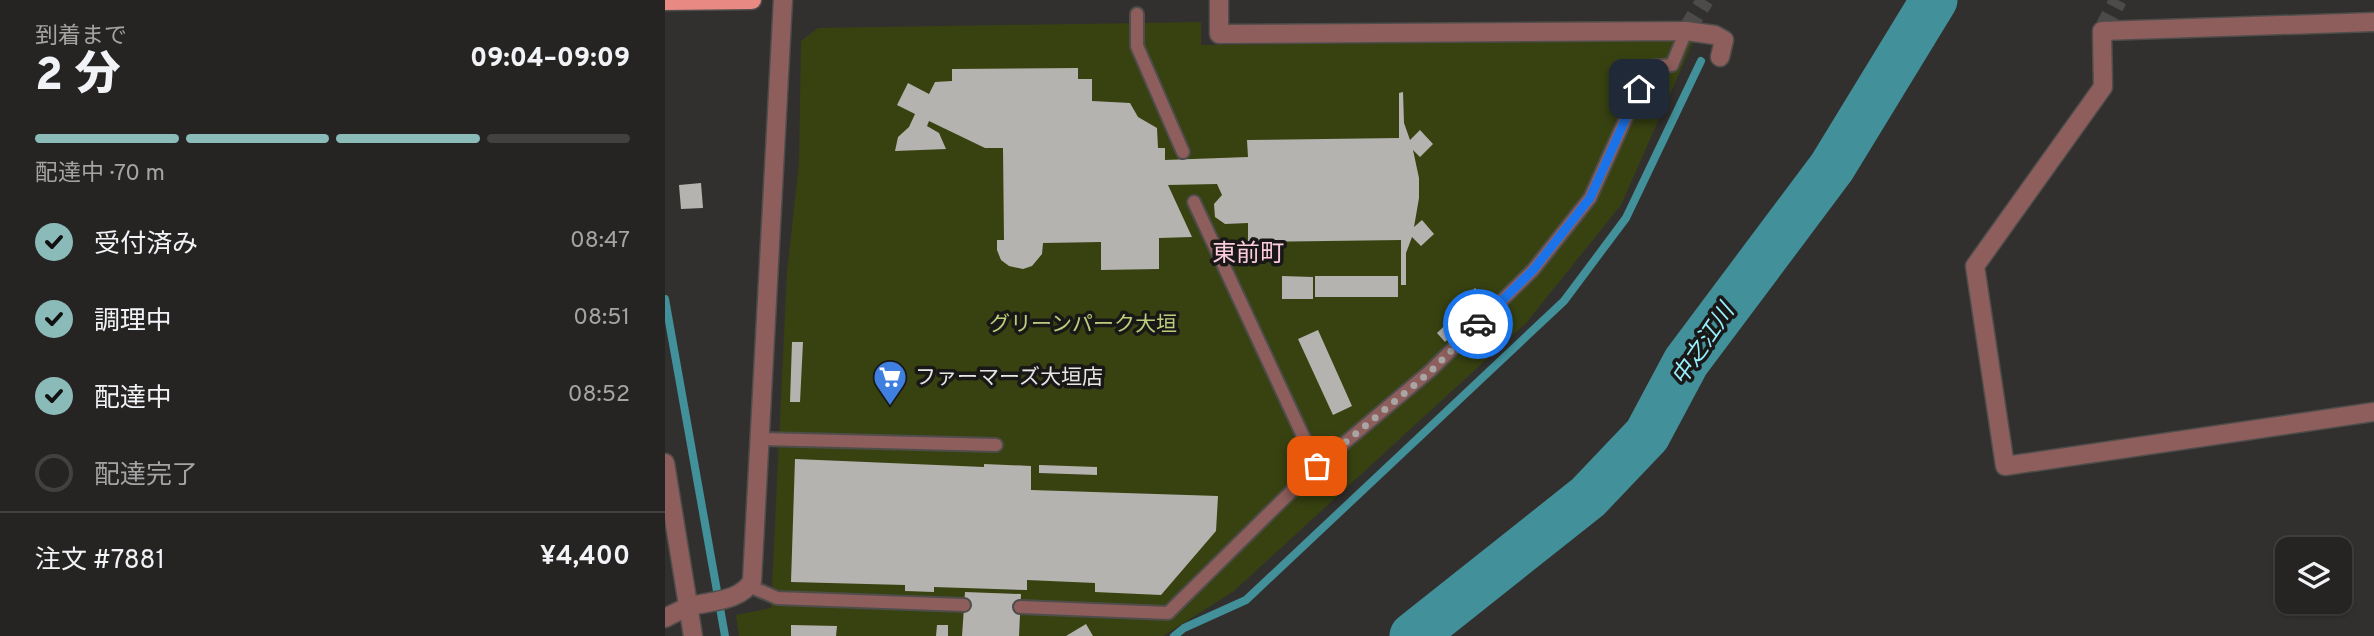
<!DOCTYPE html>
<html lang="ja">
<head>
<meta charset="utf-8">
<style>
	body { margin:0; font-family:Overpass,"Noto Sans JP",sans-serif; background:#2e2c2a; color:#f1f3f6; height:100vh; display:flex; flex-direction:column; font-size:26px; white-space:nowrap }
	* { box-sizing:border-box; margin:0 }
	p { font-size:23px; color:#a4a4a5 }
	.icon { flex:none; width:38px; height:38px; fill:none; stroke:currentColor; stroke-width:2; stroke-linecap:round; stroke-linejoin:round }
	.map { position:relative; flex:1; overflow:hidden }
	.panel { display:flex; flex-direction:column; background:#262422; width:665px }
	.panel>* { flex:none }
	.buttons { position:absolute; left:1610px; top:537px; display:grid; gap:14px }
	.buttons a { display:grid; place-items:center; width:77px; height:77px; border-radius:14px; background:#262422; box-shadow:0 2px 5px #0004,0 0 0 2px #424140; font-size:35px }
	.pin { position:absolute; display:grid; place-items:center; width:60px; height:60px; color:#fff; margin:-30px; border-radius:14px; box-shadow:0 4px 10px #0006 }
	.courier { position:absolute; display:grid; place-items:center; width:70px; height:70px; margin:-35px; border:5px solid #1a73e8; border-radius:50%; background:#fff; color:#222; box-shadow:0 2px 9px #0007 }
	.summary em { font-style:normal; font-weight:800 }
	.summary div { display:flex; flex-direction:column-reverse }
	.summary { display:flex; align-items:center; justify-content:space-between; height:119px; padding:0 35px }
	h1 { font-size:46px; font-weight:800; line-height:52px }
	.bar { display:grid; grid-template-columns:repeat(4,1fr); gap:10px 7px; align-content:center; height:84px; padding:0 35px }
	.bar i { height:9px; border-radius:5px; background:#424140 }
	.bar .active { background:#8bbbb9 }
	.bar p { grid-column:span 4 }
	.line { display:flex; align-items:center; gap:18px; padding:0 35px; border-top:2px solid #424140 }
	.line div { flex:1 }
	ol { padding:0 35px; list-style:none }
	li { display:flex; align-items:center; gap:21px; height:77px }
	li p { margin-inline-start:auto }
	li .icon { padding:7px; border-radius:50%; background:#8bbbb9; color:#111; stroke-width:4 }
	li:last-child { color:#a4a4a5 }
	li i { width:38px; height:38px; border:4px solid #424140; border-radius:50% }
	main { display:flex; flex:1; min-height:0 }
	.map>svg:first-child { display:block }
	.green { fill:#384211 }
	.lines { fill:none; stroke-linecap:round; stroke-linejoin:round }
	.stream { stroke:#41909a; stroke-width:8 }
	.river { stroke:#41909a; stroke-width:47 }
	.building { fill:#b5b3b0 }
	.minor-tunnel { stroke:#4d4b49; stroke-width:18; stroke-dasharray:18 9; stroke-linecap:butt }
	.service-casing { stroke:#4f4d4b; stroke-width:16 }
	.minor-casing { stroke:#4f4d4b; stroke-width:21 }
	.tertiary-casing { stroke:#4f4d4b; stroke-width:21 }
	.primary-casing { stroke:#4f4d4b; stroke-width:21 }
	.service { stroke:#8d5e5b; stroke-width:12 }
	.minor { stroke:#8d5e5b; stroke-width:18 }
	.tertiary { stroke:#8d5e5b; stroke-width:18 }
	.primary { stroke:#e88983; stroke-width:18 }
	.done { stroke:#a7a6a4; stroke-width:7; stroke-dasharray:0 12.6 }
	.route { stroke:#1a73e8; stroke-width:9 }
	.labels { text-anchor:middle; stroke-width:7; stroke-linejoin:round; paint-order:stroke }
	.park-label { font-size:21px; fill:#bace7c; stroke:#191817 }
	.poi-label { font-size:21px; fill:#e6e6e4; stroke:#191817; text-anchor:start }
	.water-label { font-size:23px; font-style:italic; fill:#97effc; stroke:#191817 }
	.quarter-label { font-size:24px; fill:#fccbdd; stroke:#191817 }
</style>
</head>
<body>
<main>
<section class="panel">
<div class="summary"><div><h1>2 分</h1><p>到着まで</p></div><em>09:04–09:09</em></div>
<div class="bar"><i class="active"></i><i class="active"></i><i class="active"></i><i></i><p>配達中 · 70 m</p></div>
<ol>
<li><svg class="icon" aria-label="check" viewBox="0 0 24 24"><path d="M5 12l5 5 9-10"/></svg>受付済み<p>08:47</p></li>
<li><svg class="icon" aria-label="check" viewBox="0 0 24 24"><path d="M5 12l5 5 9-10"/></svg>調理中<p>08:51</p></li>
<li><svg class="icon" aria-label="check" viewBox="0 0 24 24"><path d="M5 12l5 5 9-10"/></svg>配達中<p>08:52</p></li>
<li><i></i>配達完了</li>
</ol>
<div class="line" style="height:91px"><div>注文 #7881</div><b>¥4,400</b></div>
</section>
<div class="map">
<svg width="1709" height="636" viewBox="0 0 1709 636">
	<rect width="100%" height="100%" fill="#32302e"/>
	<path class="green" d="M536,22v23l493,-5 -73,165 -95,118 -292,268 -71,45h-424l-3,-21 35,-7 16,-336 12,-108 2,-123 17,-13z"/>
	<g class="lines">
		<path class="stream" d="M0,299l60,337
			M509,636l10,-8 62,-28 318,-299 62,-83 75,-157"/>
		<path class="river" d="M748,636l175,-139 59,-62 39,-73 146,-195 102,-167"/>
	</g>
	<path class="building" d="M413,68v11h14v22l38,2 8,14 19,11 1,20h7v12l83,-3 -1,-17 152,-2v-45l4,-1 1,31 6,17 10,-10 13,14 -13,13 -7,-7 6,28v20l-5,29 8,-7 12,14 -13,12 -9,-9 -6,16v32h-5v-45l-153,2v-19l-23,1 -10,-7 -1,-13 8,-9 -5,-11 -49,1 24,52 -33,1v31l-58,1v-28l-58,1 -1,11 -10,12 -9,3 -14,-3 -8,-6 -4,-10v-10h7l-1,-92h-18l-56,-27 -2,5 12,7 7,16 -51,2 3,-14 11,-10 6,-13 -18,-9 11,-22 21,11 6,-12 17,-1v-12z
		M36,183l2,25 -22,1 -2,-24z
		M617,276l31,1v22h-31z
		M650,276h83v21h-83z
		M810,288l11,12 -41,42 -8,-9 19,-18 -4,-4z
		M653,330l34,76 -19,9 -35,-76z
		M127,342h11l-3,60h-10z
		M130,459l189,8v-3l47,2v24l187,6 -2,35 -55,64 -66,-3v-9l-68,-3v10l-93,-3v5l-29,-1v-6l-114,-3z
		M374,465l58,2v8l-58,-2z
		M300,592l56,2 -2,42h-57z
		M421,624l7,12h-27z
		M126,625l46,1 -1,10h-45z
		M272,625h11v11h-12z"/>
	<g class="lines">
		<path class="minor-tunnel" d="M1021,31l19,-31
			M1437,31l16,-31"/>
		<defs>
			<path id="service" d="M472,14v32l46,106
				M529,202l123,264
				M94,439l237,6
				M84,586l28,12 187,7
				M355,607l148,6 149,-147 113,-95 103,-101 57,-72 59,-131 23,-2 14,-34"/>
			<path id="minor" d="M554,0v34l467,-3 29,4 9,5 -4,17
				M1709,22l-272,9 1,56 -128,179 30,200 369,-54
				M0,463l28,173"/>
			<path id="tertiary" d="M0,618c8,-4 17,-9 26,-12 20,-5 50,-5 61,-25l31,-581"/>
			<path id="primary" d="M0,1l87,-1"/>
		</defs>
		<use href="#service" class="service-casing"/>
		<use href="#minor" class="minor-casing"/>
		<use href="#tertiary" class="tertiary-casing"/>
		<use href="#primary" class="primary-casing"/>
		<use href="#service" class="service"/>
		<use href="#minor" class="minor"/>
		<use href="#tertiary" class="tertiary"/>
		<use href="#primary" class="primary"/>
	</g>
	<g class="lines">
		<path class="done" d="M652,466l113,-94 48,-48"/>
		<path class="route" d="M813,324l55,-54 57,-72 49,-109"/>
	</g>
	<defs>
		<symbol id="supermarket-pin" viewBox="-11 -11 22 30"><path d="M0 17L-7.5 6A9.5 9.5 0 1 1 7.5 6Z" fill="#3f7fe0" stroke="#191817"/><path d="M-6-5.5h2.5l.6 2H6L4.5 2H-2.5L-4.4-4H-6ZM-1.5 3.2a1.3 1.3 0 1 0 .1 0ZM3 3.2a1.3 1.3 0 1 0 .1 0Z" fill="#fff"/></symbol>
	</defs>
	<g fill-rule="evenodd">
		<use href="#supermarket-pin" x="206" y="358" width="38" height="52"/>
	</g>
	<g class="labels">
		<g class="park-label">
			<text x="418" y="331">グリーンパーク大垣</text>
		</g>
		<g class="poi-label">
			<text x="250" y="384">ファーマーズ大垣店</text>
		</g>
		<g class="water-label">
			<text transform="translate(1037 344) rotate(-56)" y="8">中之江川</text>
		</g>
		<g class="quarter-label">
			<text x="583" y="261">東前町</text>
		</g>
	</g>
</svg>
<div class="buttons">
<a><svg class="icon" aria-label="layers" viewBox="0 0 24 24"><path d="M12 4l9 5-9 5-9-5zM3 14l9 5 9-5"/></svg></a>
</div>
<div class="pin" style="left:652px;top:466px;background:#ea580c"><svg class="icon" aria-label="bag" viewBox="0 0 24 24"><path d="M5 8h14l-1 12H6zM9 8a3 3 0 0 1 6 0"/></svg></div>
<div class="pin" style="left:974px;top:89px;background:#1f2937"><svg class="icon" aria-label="home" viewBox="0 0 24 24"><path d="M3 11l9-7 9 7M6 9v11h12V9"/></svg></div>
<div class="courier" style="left:813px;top:324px"><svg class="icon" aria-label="car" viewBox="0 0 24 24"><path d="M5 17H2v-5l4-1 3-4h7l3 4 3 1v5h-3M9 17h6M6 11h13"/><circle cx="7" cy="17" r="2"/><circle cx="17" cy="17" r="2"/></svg></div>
</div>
</main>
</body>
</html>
